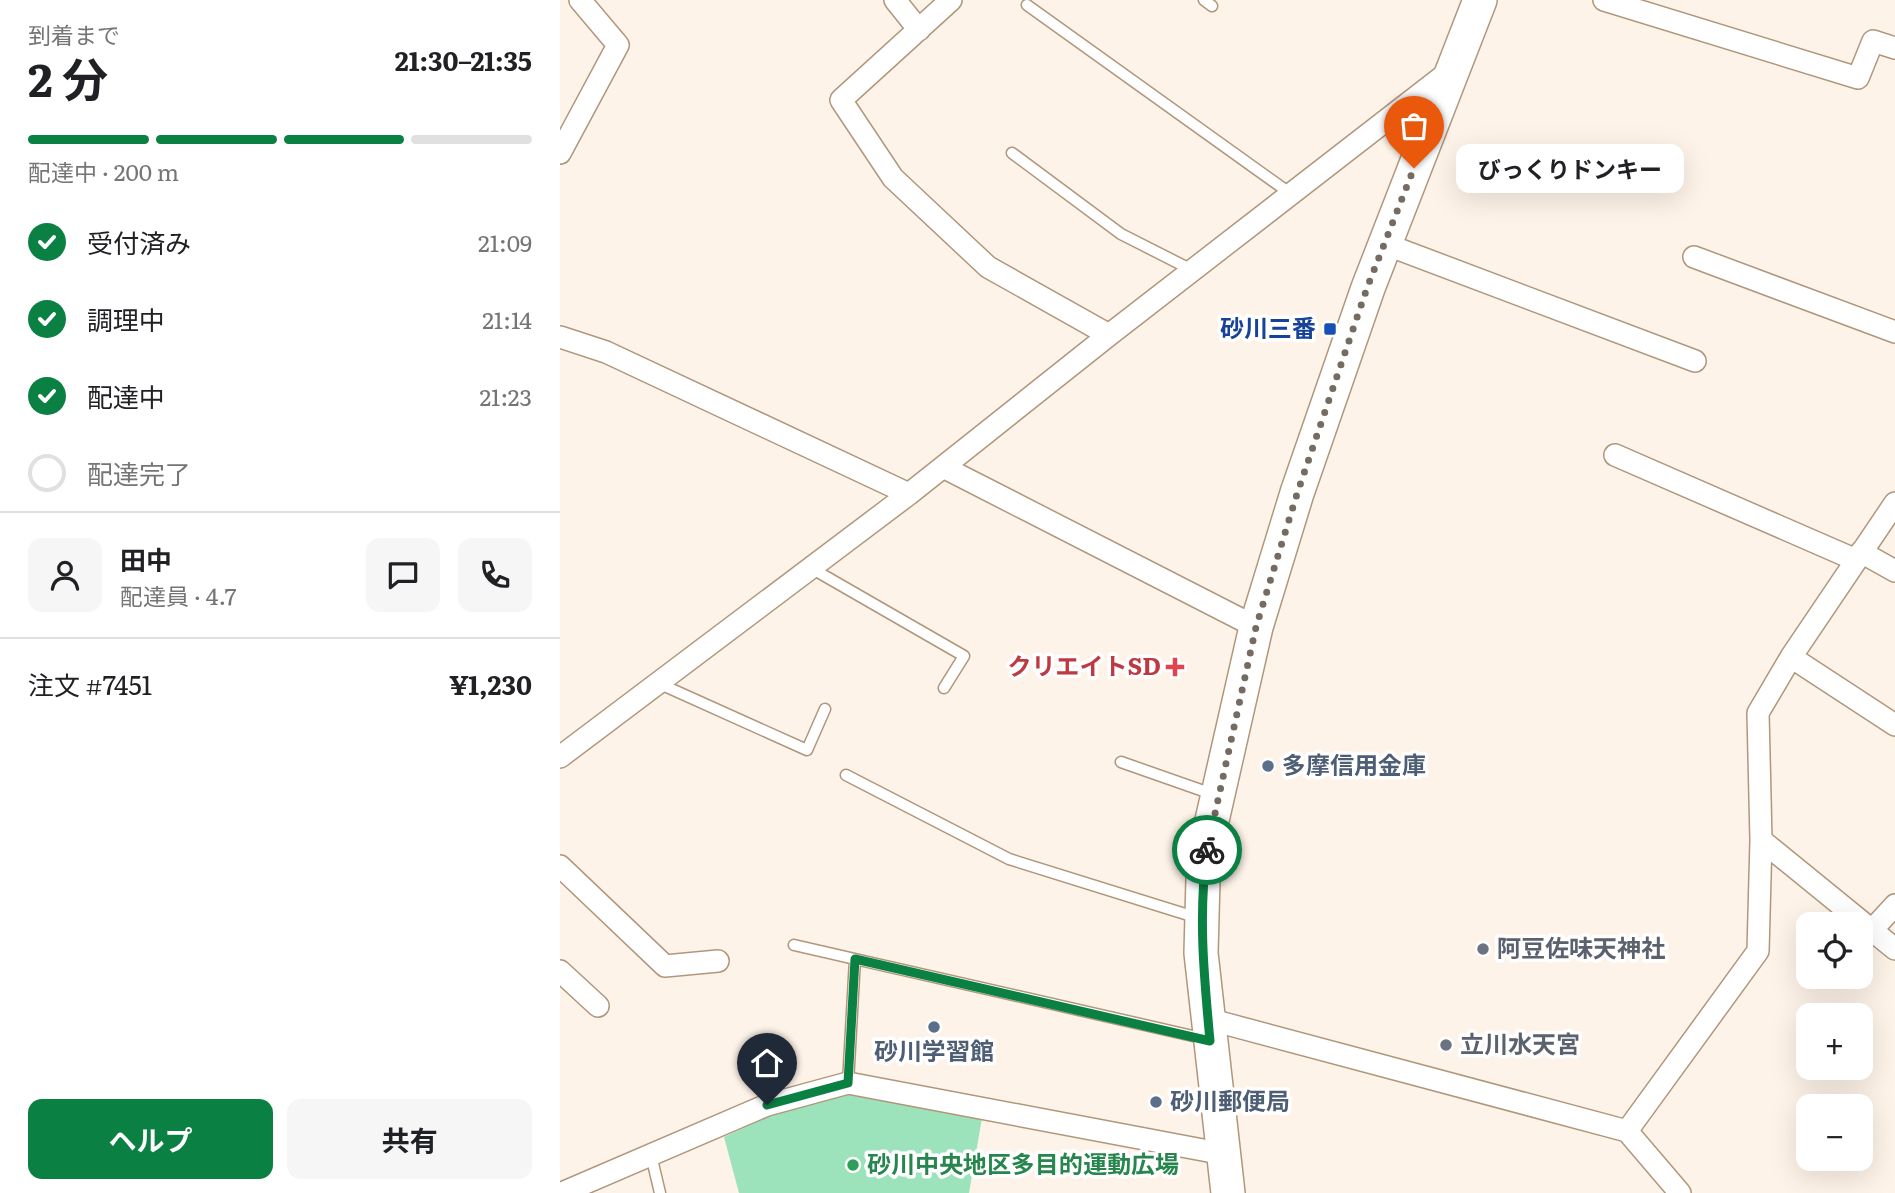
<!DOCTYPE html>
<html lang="ja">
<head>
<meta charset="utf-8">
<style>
	body { margin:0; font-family:Literata,"Noto Sans JP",serif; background:#f6f6f6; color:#202124; height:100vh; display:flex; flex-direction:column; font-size:26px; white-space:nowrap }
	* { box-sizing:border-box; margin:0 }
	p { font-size:23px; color:#757577 }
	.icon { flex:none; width:38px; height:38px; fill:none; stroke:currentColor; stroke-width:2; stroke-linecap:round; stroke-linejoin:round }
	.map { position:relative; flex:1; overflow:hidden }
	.side { display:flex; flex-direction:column; background:#fff; width:560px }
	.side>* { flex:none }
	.fabs { position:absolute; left:1236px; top:912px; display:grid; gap:14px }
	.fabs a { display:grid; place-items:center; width:77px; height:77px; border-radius:14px; background:#fff; box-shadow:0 7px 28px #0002; font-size:35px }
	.pin { position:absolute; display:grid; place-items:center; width:60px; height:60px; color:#fff; margin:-72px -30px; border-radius:50% 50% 50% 0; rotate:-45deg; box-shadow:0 0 7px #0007 }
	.pin .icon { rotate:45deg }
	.courier { position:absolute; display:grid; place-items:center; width:70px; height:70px; margin:-35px; border:5px solid #0b8043; border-radius:50%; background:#fff; color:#222; box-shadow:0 2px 9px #0007 }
	.bubble { position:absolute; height:49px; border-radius:14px; background:#fff; box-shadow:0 7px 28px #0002; font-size:23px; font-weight:700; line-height:49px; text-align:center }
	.summary em { font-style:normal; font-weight:700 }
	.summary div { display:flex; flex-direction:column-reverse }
	.summary { display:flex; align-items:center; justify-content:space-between; height:119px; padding:0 28px }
	h1 { font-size:46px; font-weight:700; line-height:52px }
	.bar { display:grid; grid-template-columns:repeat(4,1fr); gap:10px 7px; align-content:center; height:84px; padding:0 28px }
	.bar i { height:9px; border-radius:5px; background:#e0e0e0 }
	.bar .active { background:#0b8043 }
	.bar p { grid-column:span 4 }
	.line { display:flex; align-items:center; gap:18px; padding:0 28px; border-top:2px solid #e0e0e0 }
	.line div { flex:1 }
	.round { display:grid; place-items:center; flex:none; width:74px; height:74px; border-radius:14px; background:#f6f6f6 }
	ol { padding:0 28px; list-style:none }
	li { display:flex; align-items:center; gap:21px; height:77px }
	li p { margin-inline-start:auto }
	li .icon { padding:7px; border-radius:50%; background:#0b8043; color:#fff; stroke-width:4 }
	li:last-child { color:#757577 }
	li i { width:38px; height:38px; border:4px solid #e0e0e0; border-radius:50% }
	.cta { display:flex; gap:14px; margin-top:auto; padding:14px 28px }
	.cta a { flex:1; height:80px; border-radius:14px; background:#0b8043; color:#fff; font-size:28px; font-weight:700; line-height:80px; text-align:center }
	.cta a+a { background:#f6f6f6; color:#202124 }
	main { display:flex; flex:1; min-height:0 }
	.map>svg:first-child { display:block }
	.green { fill:#9ce3bc }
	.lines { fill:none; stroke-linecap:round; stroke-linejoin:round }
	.service-casing { stroke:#b0977c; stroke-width:13 }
	.minor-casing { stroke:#b0977c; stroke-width:24 }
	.primary-casing { stroke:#b0977c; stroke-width:36 }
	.service { stroke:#fff; stroke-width:10 }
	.minor { stroke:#fff; stroke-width:21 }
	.primary { stroke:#fff; stroke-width:33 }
	.done { stroke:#766b61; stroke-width:7; stroke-dasharray:0 12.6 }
	.route { stroke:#0b8043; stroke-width:9 }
	.transit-dot { fill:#1a4fb4; stroke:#fff; stroke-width:2.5 }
	.health-dot { fill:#e0444e; stroke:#fff; stroke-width:2.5 }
	.service-dot { fill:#5c6f8a; stroke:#fff; stroke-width:2.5 }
	.worship-dot { fill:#6b7280; stroke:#fff; stroke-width:2.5 }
	.leisure-dot { fill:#2e9e5b; stroke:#fff; stroke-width:2.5 }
	.labels { text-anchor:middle; stroke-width:7; stroke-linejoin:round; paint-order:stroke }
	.transit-label { font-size:24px; font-weight:bold; fill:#164399; stroke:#fff; text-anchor:end }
	.health-label { font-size:24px; font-weight:bold; fill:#be3a42; stroke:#fff; text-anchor:end }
	.service-label { font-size:24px; font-weight:bold; fill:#4e5e75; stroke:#fff; text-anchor:start }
	.worship-label { font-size:24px; font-weight:bold; fill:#5b616d; stroke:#fff; text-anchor:start }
	.leisure-label { font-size:24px; font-weight:bold; fill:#27864d; stroke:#fff; text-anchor:start }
</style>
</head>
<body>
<main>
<section class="side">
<div class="summary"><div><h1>2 分</h1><p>到着まで</p></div><em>21:30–21:35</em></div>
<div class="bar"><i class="active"></i><i class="active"></i><i class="active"></i><i></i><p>配達中 · 200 m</p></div>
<ol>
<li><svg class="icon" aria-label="check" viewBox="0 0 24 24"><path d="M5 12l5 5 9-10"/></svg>受付済み<p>21:09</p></li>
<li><svg class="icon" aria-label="check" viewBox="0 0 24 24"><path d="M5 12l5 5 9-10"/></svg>調理中<p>21:14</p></li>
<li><svg class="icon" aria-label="check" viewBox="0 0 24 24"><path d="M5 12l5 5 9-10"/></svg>配達中<p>21:23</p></li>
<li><i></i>配達完了</li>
</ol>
<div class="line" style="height:126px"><a class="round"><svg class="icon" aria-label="person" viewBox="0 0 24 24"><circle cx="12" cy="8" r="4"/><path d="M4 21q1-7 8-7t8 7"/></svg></a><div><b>田中</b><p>配達員 · 4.7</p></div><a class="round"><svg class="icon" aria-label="chat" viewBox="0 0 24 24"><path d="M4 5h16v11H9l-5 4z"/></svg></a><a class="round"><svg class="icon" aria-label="phone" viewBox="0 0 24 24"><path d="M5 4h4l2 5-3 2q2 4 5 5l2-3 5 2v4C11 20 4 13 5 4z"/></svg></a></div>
<div class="line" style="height:91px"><div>注文 #7451</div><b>¥1,230</b></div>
<div class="cta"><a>ヘルプ</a><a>共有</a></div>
</section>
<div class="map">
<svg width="1335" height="1193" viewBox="0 0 1335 1193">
	<rect width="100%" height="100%" fill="#fef3e8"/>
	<path class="green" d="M291,1093l131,25 -13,75h-230l-15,-56 59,-27z"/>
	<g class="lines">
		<defs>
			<path id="service" d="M644,0l8,6
				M467,5l264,189
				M452,153l109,81 71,36
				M251,568l153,88 -20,32
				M98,683l149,67 18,-41
				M561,762l94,33
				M286,775l163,84 189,59
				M234,945l61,14
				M288,1083l7,-124 351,80
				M91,1155l9,38"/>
			<path id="minor" d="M335,0l24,30
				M391,0l-110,100 52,78 95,89 121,68
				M1044,0l254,78 15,-37 22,7
				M0,153l58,-108 -38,-45
				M825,244l310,117
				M1134,257l201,75
				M0,337l46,15 303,142
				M1055,455l241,105
				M383,467l313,160
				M1301,552l34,19
				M1231,657l104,68
				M0,757l349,-263 200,-159 342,-265
				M1201,840l134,109
				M0,866l105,100 53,-5
				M1312,930l23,-25
				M0,971l38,35
				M648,1019l419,112 53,62
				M1067,1131l131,-180 3,-111 -3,-127 33,-56 104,-154
				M2,1193l205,-88 81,-22 376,71"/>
			<path id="primary" d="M668,1193l-27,-240 2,-74 5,-41 48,-211 41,-134 71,-205 112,-288"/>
		</defs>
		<use href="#service" class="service-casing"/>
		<use href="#minor" class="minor-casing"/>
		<use href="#primary" class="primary-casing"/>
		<use href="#service" class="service"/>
		<use href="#minor" class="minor"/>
		<use href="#primary" class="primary"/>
	</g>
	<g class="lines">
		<path class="done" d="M647,850l49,-223 41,-133 70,-206 47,-120"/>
		<path class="route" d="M207,1105l81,-22 7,-124 355,82c-6,-65 -12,-126 -3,-191"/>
	</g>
	<rect class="transit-dot" x="763" y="322" width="14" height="14" rx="3.5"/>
	<path class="health-dot" d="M611.5 656.5h7v7h7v7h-7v7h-7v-7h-7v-7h7z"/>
	<g class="service-dot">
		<circle cx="708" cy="766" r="7"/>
		<circle cx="374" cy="1027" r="7"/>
		<circle cx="596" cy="1102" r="7"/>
	</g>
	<g class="worship-dot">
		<circle cx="923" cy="949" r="7"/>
		<circle cx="886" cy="1045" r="7"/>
	</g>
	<circle class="leisure-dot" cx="293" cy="1165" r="7"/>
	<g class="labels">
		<g class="transit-label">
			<text x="756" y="337">砂川三番</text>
		</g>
		<g class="health-label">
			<text x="601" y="675">クリエイトSD</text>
		</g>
		<g class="service-label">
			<text x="722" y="774">多摩信用金庫</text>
			<text x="374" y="1060" text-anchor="middle">砂川学習館</text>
			<text x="610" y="1110">砂川郵便局</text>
		</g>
		<g class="worship-label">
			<text x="937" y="957">阿豆佐味天神社</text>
			<text x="900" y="1053">立川水天宮</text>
		</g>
		<g class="leisure-label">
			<text x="307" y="1173">砂川中央地区多目的運動広場</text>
		</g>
	</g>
</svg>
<div class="fabs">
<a><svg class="icon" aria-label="locate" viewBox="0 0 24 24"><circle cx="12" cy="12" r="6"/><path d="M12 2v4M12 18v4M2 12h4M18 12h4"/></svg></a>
<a>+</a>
<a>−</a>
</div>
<div class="pin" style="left:854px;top:168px;background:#ea580c"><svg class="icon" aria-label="bag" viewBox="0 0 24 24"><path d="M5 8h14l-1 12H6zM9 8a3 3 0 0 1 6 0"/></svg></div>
<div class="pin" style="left:207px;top:1105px;background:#1f2937"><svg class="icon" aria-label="home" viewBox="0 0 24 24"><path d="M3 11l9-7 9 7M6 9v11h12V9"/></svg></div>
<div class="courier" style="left:647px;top:850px"><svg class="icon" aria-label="bike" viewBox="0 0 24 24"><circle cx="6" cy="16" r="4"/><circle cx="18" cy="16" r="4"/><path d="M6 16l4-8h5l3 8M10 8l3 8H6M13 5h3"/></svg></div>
<div class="bubble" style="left:896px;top:144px;width:228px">びっくりドンキー</div>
</div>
</main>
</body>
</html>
